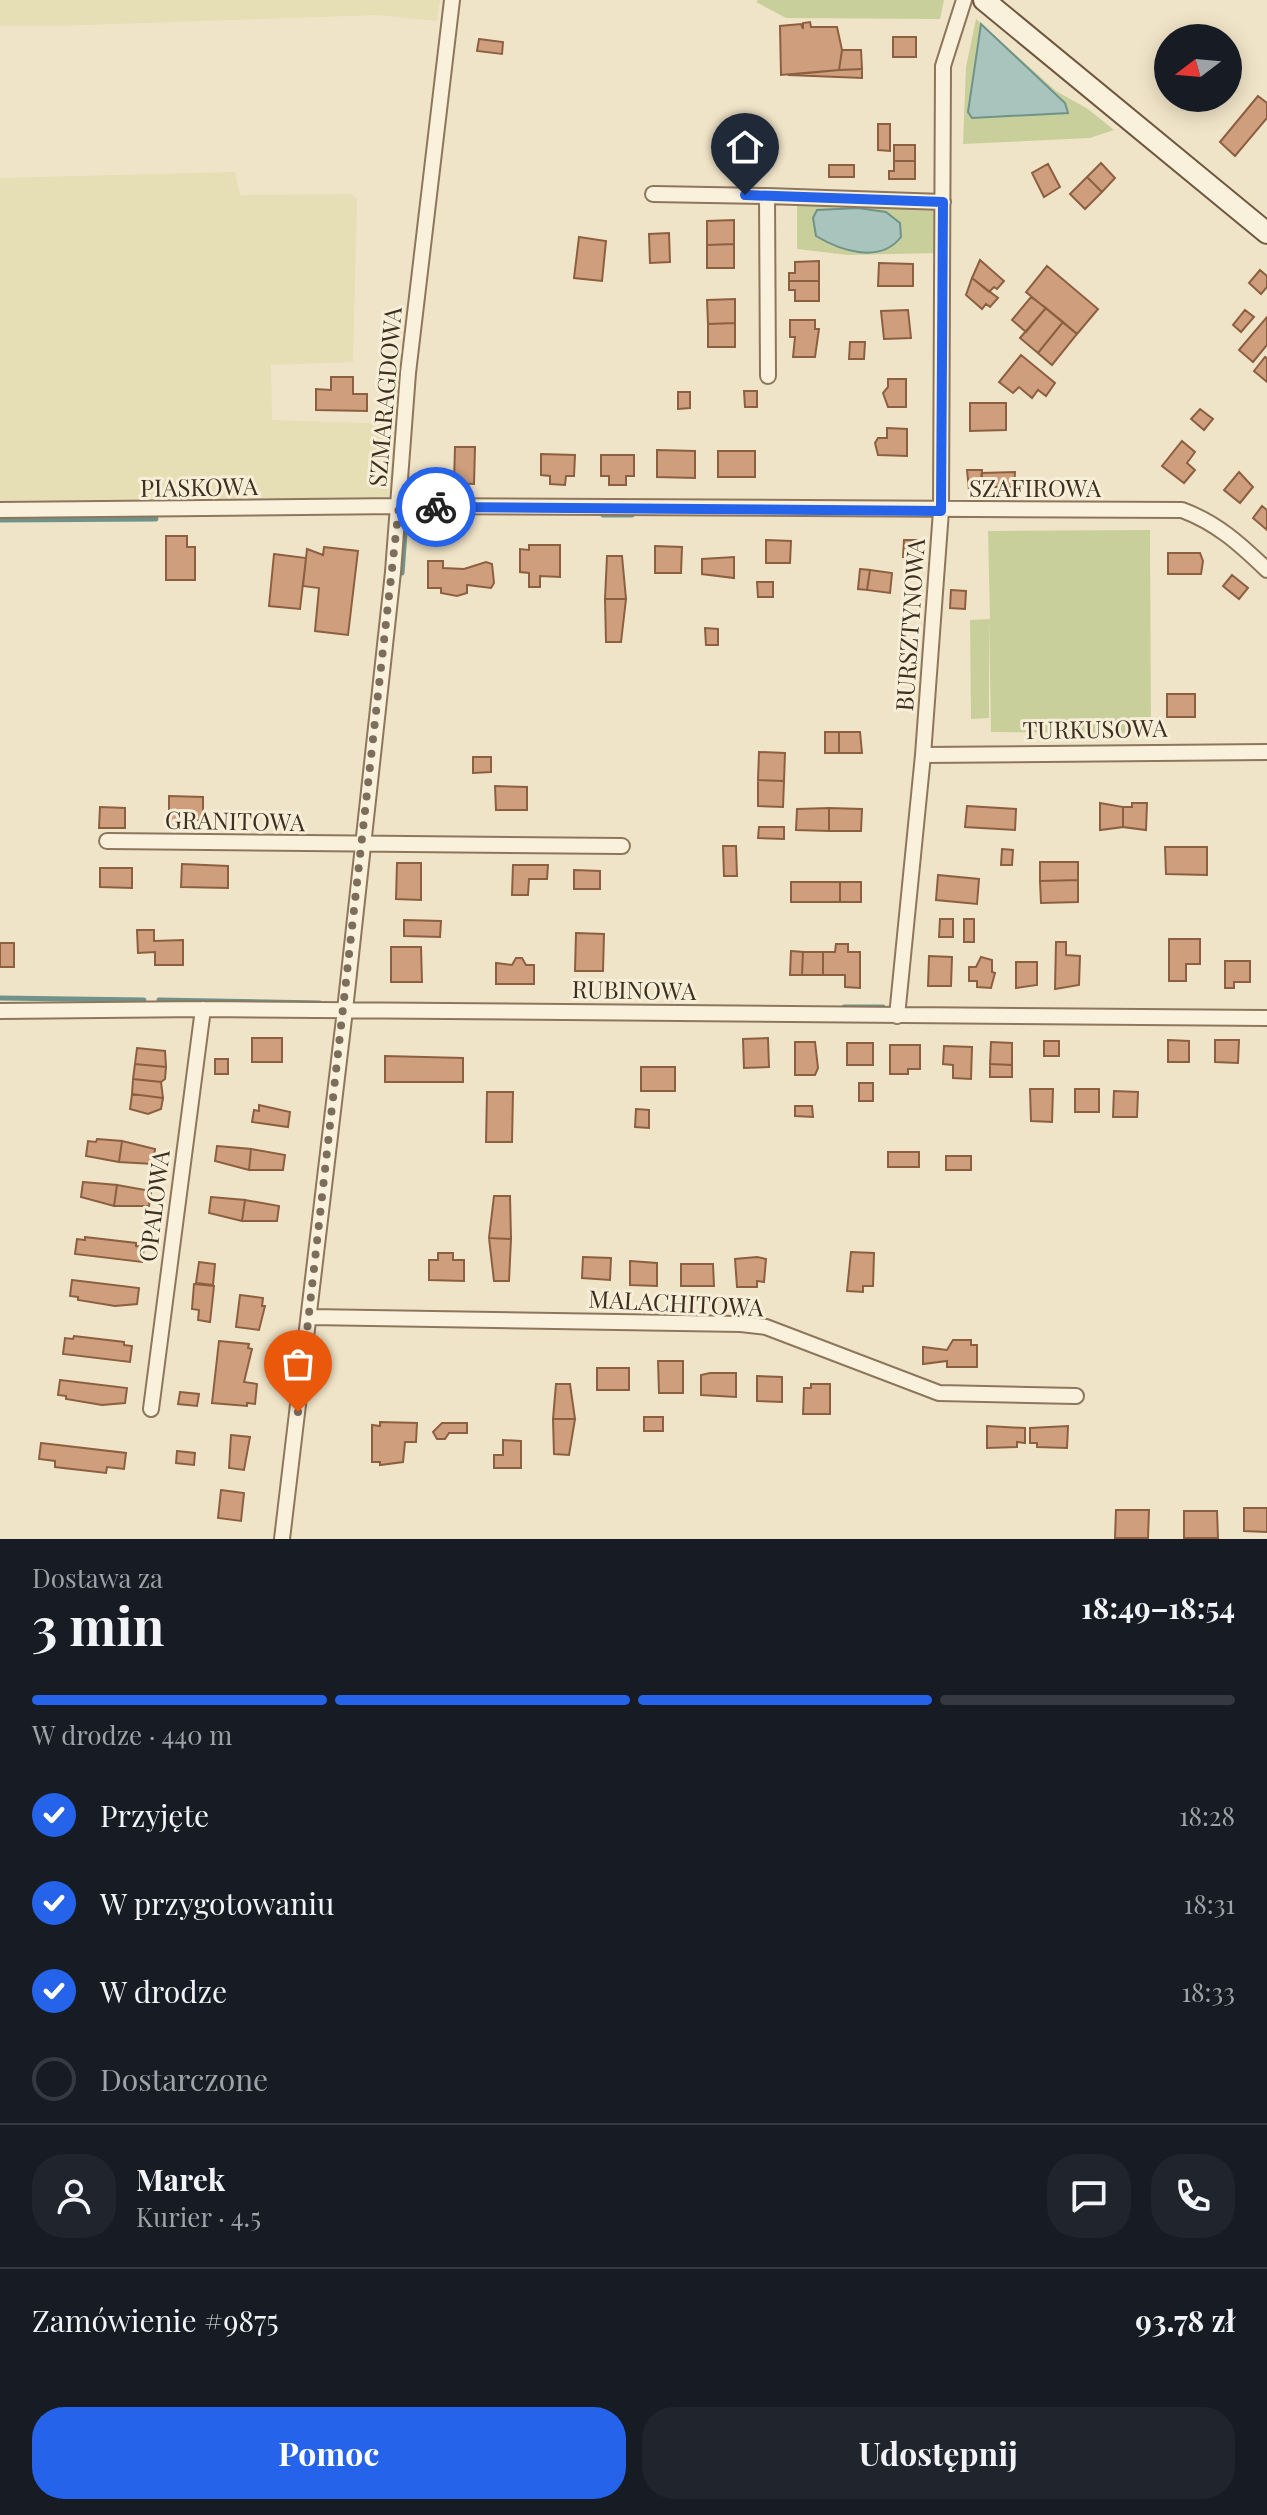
<!DOCTYPE html>
<html lang="pl">
<head>
<meta charset="utf-8">
<style>
	body { margin:0; font-family:"Playfair Display",serif; background:#20242c; color:#f1f3f6; height:100vh; display:flex; flex-direction:column; font-size:30px; white-space:nowrap }
	* { box-sizing:border-box; margin:0 }
	p { font-size:26px; color:#9ea1a6 }
	.icon { flex:none; width:44px; height:44px; fill:none; stroke:currentColor; stroke-width:2; stroke-linecap:round; stroke-linejoin:round }
	.map { position:relative; height:1539px; overflow:hidden }
	.details { display:flex; flex-direction:column; background:#171b24; flex:1 }
	.details>* { flex:none }
	.needle { width:52px; rotate:254deg }
	.controls { position:absolute; left:1154px; top:24px; display:grid; gap:16px }
	.controls a { display:grid; place-items:center; width:88px; height:88px; border-radius:50%; background:#171b24; box-shadow:0 4px 20px #0003; font-size:40px }
	.pin { position:absolute; display:grid; place-items:center; width:68px; height:68px; color:#fff; margin:-82px -34px; border-radius:50% 50% 50% 0; rotate:-45deg; box-shadow:0 0 8px #0007 }
	.pin .icon { rotate:45deg }
	.courier { position:absolute; display:grid; place-items:center; width:80px; height:80px; margin:-40px; border:6px solid #2563eb; border-radius:50%; background:#fff; color:#222; box-shadow:0 2px 10px #0007 }
	.overview em { font-style:normal; font-weight:700 }
	.overview div { display:flex; flex-direction:column-reverse }
	.overview { display:flex; align-items:center; justify-content:space-between; height:136px; padding:0 32px }
	h1 { font-size:52px; font-weight:700; line-height:60px }
	.bar { display:grid; grid-template-columns:repeat(4,1fr); gap:12px 8px; align-content:center; height:96px; padding:0 32px }
	.bar i { height:10px; border-radius:6px; background:#363941 }
	.bar .on { background:#2563eb }
	.bar p { grid-column:span 4 }
	.line { display:flex; align-items:center; gap:20px; padding:0 32px; border-top:2px solid #363941 }
	.line div { flex:1 }
	.round { display:grid; place-items:center; flex:none; width:84px; height:84px; border-radius:32px; background:#20242c }
	ol { padding:0 32px; list-style:none }
	li { display:flex; align-items:center; gap:24px; height:88px }
	li p { margin-inline-start:auto }
	li .icon { padding:8px; border-radius:50%; background:#2563eb; color:#fff; stroke-width:4 }
	li:last-child { color:#9ea1a6 }
	li i { width:44px; height:44px; border:4px solid #363941; border-radius:50% }
	.primary-button { display:flex; gap:16px; margin-top:auto; padding:16px 32px }
	.primary-button a { flex:1; height:92px; border-radius:32px; background:#2563eb; color:#fff; font-size:32px; font-weight:700; line-height:92px; text-align:center }
	.primary-button a+a { background:#20242c; color:#f1f3f6 }
	.map>svg:first-child { display:block }
	.farmland { fill:#e6deb5 }
	.green { fill:#c9cf9b }
	.water { fill:#a9c4bc; stroke:#6f938a; stroke-width:2 }
	.lines { fill:none; stroke-linecap:round; stroke-linejoin:round }
	.stream { stroke:#6f938a; stroke-width:5 }
	.building { fill:#cf9f7d; stroke:#8d5f41; stroke-width:2 }
	.street-casing { stroke:#8d765c; stroke-width:18 }
	.secondary-casing { stroke:#6f573f; stroke-width:24 }
	.street { stroke:#faf1dc; stroke-width:14 }
	.secondary { stroke:#faf1dc; stroke-width:20 }
	.done { stroke:#7c6e5b; stroke-width:8; stroke-dasharray:0 14.4 }
	.route { stroke:#2563eb; stroke-width:10 }
	.labels { text-anchor:middle; stroke-width:6; stroke-linejoin:round; paint-order:stroke }
	.street-label { font-size:24px; fill:#3d2e20; stroke:#f7eed8 }
</style>
</head>
<body>
<div class="map">
<svg width="1267" height="1539" viewBox="0 0 1267 1539">
	<rect width="100%" height="100%" fill="#f0e4c8"/>
	<path class="farmland" d="M0,0h440l-3,21 -59,-6 -322,11h-56z
		M235,172l5,23 111,-1 6,5 -4,163 -82,3 1,55 125,4 -8,73 -389,5v-324z"/>
	<path class="green" d="M758,0h186l-4,19 -154,-1 -30,-16z
		M976,19l80,72 32,18 26,21 -24,8 -127,6 3,-77z
		M797,204l137,6 4,43 -90,2 -51,-6z
		M1150,530l1,203 -160,-1 -2,-112v98l-18,1 -1,-99 20,-1 -2,-88z"/>
	<path class="water" d="M981,24l84,79 3,10 -96,5 -4,-6z
		M858,208l28,4 14,11 1,14c-21,27 -60,14 -85,-1l-3,-18 4,-8z"/>
	<g class="lines">
		<path class="stream" d="M603,515h29
			M407,519l31,-2
			M0,520l156,-1
			M402,573l3,-40 5,-14
			M0,998l144,2
			M159,1000l161,3
			M844,1007h39"/>
	</g>
	<path class="building" d="M810,22l1,5h26l5,23 -3,20 -58,5 -1,-49 21,-2 2,5v-6z
		M893,37h23v20h-23z
		M479,39l24,3 -1,12 -25,-3z
		M842,50h19l1,19 -23,1z
		M862,69v9l-74,-3 51,-5z
		M1258,96l9,7v15l-32,38 -15,-14z
		M878,124h12v27l-12,-1z
		M894,145h21v16h-21z
		M894,161h21v18h-26v-8h5z
		M1101,163l14,15 -13,14 -15,-15z
		M1048,164l12,23 -16,10 -12,-24z
		M829,165h25v12h-25z
		M1087,177l15,15 -17,17 -15,-15z
		M734,220v24l-27,1v-24z
		M669,233l1,29 -20,1 -1,-29z
		M579,237l27,4 -4,40 -28,-3z
		M734,244v24h-27v-23z
		M980,260l24,21 -7,8 -3,-2 -5,5 -17,-14z
		M819,261v20h-30v-8h6v-11z
		M879,263l34,1v22h-35z
		M1047,266l51,43 -21,25 -51,-42z
		M1260,270l7,6v11l-6,7 -12,-11z
		M972,278l26,20 -8,9 -4,-3 -4,5 -16,-14z
		M789,281h30v20h-24v-11h-6z
		M1031,297l15,11 -20,24 -14,-12z
		M735,299v24l-27,1 -1,-24z
		M1046,308l17,14 -25,31 -18,-15z
		M908,310l3,28 -27,1 -3,-28z
		M1245,310l9,7 -13,15 -8,-7z
		M1267,317v28l-14,17 -14,-12z
		M790,320h25v9h4l-4,28h-22l2,-20h-5z
		M1063,322l14,12 -25,31 -14,-12z
		M735,323v24h-27v-23z
		M850,342h15l-1,17h-15z
		M1021,355l34,28 -9,13 -8,-6 -6,8 -13,-11 -6,6 -14,-11z
		M1265,357l2,1v24l-13,-11z
		M331,377h22v17h14v17l-51,-1v-21l15,1z
		M888,379h18v28h-18l-5,-14 5,-6z
		M744,391h13v16h-12z
		M678,392h12v16l-12,1z
		M970,403h36v27l-36,1z
		M1200,409l13,10 -9,11 -13,-11z
		M887,428l20,1v27l-29,-1 -3,-12 3,-5h9z
		M1182,441l13,11 -8,11 8,7 -11,13 -22,-17z
		M455,447h20l-1,37 -20,-1z
		M657,450l38,1v27l-38,-1z
		M718,451h37v26h-37z
		M541,454l34,1 -1,21h-8l-1,9 -15,-1v-8l-9,-1z
		M601,455h33v21h-8v9h-17v-9h-8z
		M967,470h15l-2,20h-11z
		M1015,472l-1,15h-32v-14z
		M1239,472l14,15 -13,16 -16,-13z
		M1262,506l5,4v20l-14,-12z
		M166,536h21v11h8v33h-29z
		M766,540l25,1 -1,22h-24z
		M904,540h15v18l-16,-1z
		M529,545h31v32l-20,-1v11h-11v-14l-9,-1v-23l9,1z
		M655,546l27,1 -1,26h-26z
		M324,547l34,4 -10,84 -33,-4 4,-43 -16,-2 4,-37 16,6z
		M1168,553h32l3,8 -2,13h-33z
		M274,554l32,4 -6,51 -31,-3z
		M607,556h15l4,43h-21z
		M734,557v21l-32,-4v-15z
		M428,561h15v7l21,1 22,-7 6,2 2,19 -3,5 -24,-3v8l-10,3 -16,-3v-5h-13z
		M860,569l10,1 -3,20 -9,-1z
		M870,570l22,3 -2,20 -23,-3z
		M1232,575l16,13 -9,11 -16,-13z
		M757,582h16v15h-15z
		M951,590l15,1 -1,18 -15,-1z
		M605,599h21l-5,43h-15z
		M705,628l13,1v16h-12z
		M1167,694h28v23h-28z
		M825,732h14v21h-14z
		M839,732h21l2,21h-23z
		M759,752l26,1 -1,28 -26,-1z
		M473,757h18v15l-18,1z
		M758,780l26,1 -1,26 -25,-1z
		M495,786l32,1v23h-31z
		M169,796l34,1v23h-17l1,7h-18z
		M1100,803l23,4v20l-23,3z
		M1132,803h15l-1,27 -23,-3v-20h9z
		M967,806l49,3 -1,21 -50,-3z
		M100,807l25,1v20h-26z
		M829,808l33,1 -1,22h-32z
		M829,808v23l-33,-1 1,-21z
		M759,827h25v12l-26,-1z
		M723,846h13l1,30h-13z
		M1165,847h42v28l-41,-1z
		M1002,849l11,1 -1,15h-11z
		M1040,862h38v18l-38,1z
		M397,863h24v37l-25,-1z
		M182,864l46,2v22l-47,-1z
		M513,865h35l-1,14h-18l-1,16h-16z
		M100,868h32v20l-32,-1z
		M574,870l26,1v18h-26z
		M938,875l41,4 -2,25 -41,-4z
		M1078,880v22l-37,1 -1,-22z
		M791,882h49v20h-49z
		M840,882h21v20h-21z
		M940,919h13v18h-14z
		M964,919h10v23h-10z
		M404,920l37,1 -1,16 -36,-1z
		M137,930h17v11l29,-1v25h-28v-13l-17,1z
		M576,933l28,1 -1,37h-28z
		M1169,939h31v25h-14v17h-17z
		M1056,942h10v13l14,1 -1,29 -24,4z
		M0,943h14v24h-14z
		M836,944h12v8h12v36l-15,-1v-12h-22v-23h12z
		M391,947h30l1,35h-31z
		M791,951l12,1 -1,23h-12z
		M803,952h20v23h-21z
		M929,956l23,1 -1,29h-23z
		M981,957l11,3v12l3,1 -4,15 -14,-1v-6h-8v-14h7z
		M516,958h6l4,7h8v19h-38v-21l16,2z
		M1225,961h25v21h-16v6h-9z
		M1016,962h21v23l-21,3z
		M252,1038h30v24h-30z
		M768,1038l1,29 -25,1 -1,-29z
		M1168,1040l21,1v21h-21z
		M1215,1040h24l-1,23 -23,-1z
		M1044,1041h15v15h-15z
		M795,1042h20l3,26 -3,7h-20z
		M991,1042l21,1v22l-22,-1z
		M847,1043h26v22h-26z
		M890,1045h30v24h-12v5h-18z
		M944,1046l28,1 -1,32 -18,-1v-13l-10,-1z
		M137,1048l28,3 1,16 -31,-3z
		M385,1056l78,2v24h-78z
		M215,1059h13v15h-13z
		M135,1064l31,3 -1,12 -4,3 -28,-3z
		M990,1064l22,1v12h-22z
		M641,1067h34v24h-34z
		M133,1079l28,3 2,16 -31,-4z
		M859,1083h14v18h-14z
		M1030,1089h23l-1,33 -21,-1z
		M1075,1089h24v23h-24z
		M1114,1091l24,1 -1,25h-24z
		M487,1092h26l-1,50h-26z
		M132,1094l31,4 -2,11 -13,5 -18,-5z
		M259,1105l31,7 -2,15 -36,-5 2,-12 5,1z
		M795,1106h17l1,11 -18,-1z
		M636,1109l13,1v18l-14,-1z
		M97,1139l25,2 -3,21 -33,-6 2,-15 8,1z
		M122,1141l33,8 -2,15 -34,-2z
		M217,1146l34,3 -2,21 -34,-9z
		M251,1149l34,6 -2,15h-34z
		M888,1152h31v15h-31z
		M946,1156h25v14h-25z
		M83,1182l34,3 -3,21 -33,-9z
		M117,1185l34,6 -2,15h-35z
		M494,1196h16l1,43 -22,-1z
		M211,1197l34,3 -3,21 -33,-8z
		M245,1200l34,6 -2,15h-35z
		M85,1237l51,6v3l8,1 -2,15 -67,-8 2,-15 8,1z
		M489,1238l22,1 -2,42h-15z
		M851,1252l23,1 -1,33h-10v6l-16,-1z
		M438,1253h15v7h11v21l-35,-1v-20h9z
		M583,1257l28,1 -1,22 -28,-2z
		M757,1257l9,2 -2,23 -7,-1v6h-20l-2,-28z
		M630,1261l27,2v23l-27,-1z
		M199,1262l16,2 -2,21 -17,-2z
		M681,1264h32l1,22h-33z
		M72,1280l67,8 -2,16 -22,2 -37,-6v-3l-8,-1z
		M194,1284l20,2 -4,36 -12,-2 1,-10 -7,-1z
		M240,1295l23,3 -1,8h3l-6,24 -23,-3z
		M74,1336l50,6v3l8,1 -2,16 -67,-8 2,-16 8,1z
		M953,1340h18v5h6v22h-30v-6l-24,3v-17l24,3z
		M219,1341l30,3 -1,4 4,1 -8,33 13,2 -2,20 -8,-1v3l-35,-3z
		M658,1361h25v32h-24z
		M597,1368h32v22h-32z
		M710,1373h26v24l-35,-2v-20z
		M757,1376l25,1v25l-25,-1z
		M60,1380l67,8 -2,15 -23,2 -36,-6v-3l-8,-1z
		M556,1384h14l5,35h-22z
		M811,1384h19v30h-27l1,-26h7z
		M180,1392l19,2 -2,12 -19,-2z
		M644,1417h19v14h-19z
		M553,1419h22l-6,36 -15,-1z
		M380,1422l37,1 -1,19h-11l-2,20 -23,3v-3h-8v-37l8,1z
		M442,1423h25v10h-18l-4,6h-8l-4,-7z
		M987,1426l38,2v15l-8,-1v5l-30,1z
		M1068,1426l-1,22 -30,-1v-4h-7v-15z
		M231,1435l19,2 -6,33 -15,-2z
		M503,1440l18,1v27h-27v-13h9z
		M41,1443l85,10 -2,16 -17,-2 -1,6 -51,-6v-6l-16,-2z
		M177,1451l18,2 -1,12 -18,-2z
		M221,1490l23,3 -3,28 -23,-3z
		M1244,1508h23v24l-23,-1z
		M1116,1510h33l-1,28h-33z
		M1184,1511h33l1,27h-34z"/>
	<g class="lines">
		<defs>
			<path id="street" d="M653,194l114,2
				M768,376l-1,-180 176,6
				M0,510l399,-4 783,4c35,13 58,34 85,60
				M923,755l344,-3
				M107,841l515,5
				M0,1011l203,-2 1064,9
				M897,1016l26,-261 18,-244 2,-445 21,-66
				M310,1317l431,7 25,3 173,66 137,3
				M151,1409l52,-400
				M282,1539l63,-529 48,-438 15,-199 44,-373"/>
			<path id="secondary" d="M984,0l283,233"/>
		</defs>
		<use href="#street" class="street-casing"/>
		<use href="#secondary" class="secondary-casing"/>
		<use href="#street" class="street"/>
		<use href="#secondary" class="secondary"/>
	</g>
	<g class="lines">
		<path class="done" d="M298,1412l101,-906 37,1"/>
		<path class="route" d="M436,507l505,4 2,-309 -198,-7"/>
	</g>
	<g class="labels">
		<g class="street-label">
			<text transform="translate(386 397) rotate(-85)" y="8">SZMARAGDOWA</text>
			<text transform="translate(199 488) rotate(-1)" y="8">PIASKOWA</text>
			<text x="1035" y="497">SZAFIROWA</text>
			<text transform="translate(911 625) rotate(-86)" y="8">BURSZTYNOWA</text>
			<text transform="translate(1095 730) rotate(-1)" y="8">TURKUSOWA</text>
			<text transform="translate(235 822) rotate(1)" y="8">GRANITOWA</text>
			<text transform="translate(634 991) rotate(1)" y="8">RUBINOWA</text>
			<text transform="translate(155 1206) rotate(-83)" y="8">OPALOWA</text>
			<text transform="translate(676 1304) rotate(3)" y="8">MALACHITOWA</text>
		</g>
	</g>
</svg>
<div class="controls">
<a><svg class="needle" viewBox="-14 -14 28 28"><path d="M0-13l5 13h-10z" fill="#e53935"/><path d="M0 13l5-13h-10z" fill="#9ea1a6"/></svg></a>
</div>
<div class="pin" style="left:298px;top:1412px;background:#ea580c"><svg class="icon" aria-label="bag" viewBox="0 0 24 24"><path d="M5 8h14l-1 12H6zM9 8a3 3 0 0 1 6 0"/></svg></div>
<div class="pin" style="left:745px;top:195px;background:#1f2937"><svg class="icon" aria-label="home" viewBox="0 0 24 24"><path d="M3 11l9-7 9 7M6 9v11h12V9"/></svg></div>
<div class="courier" style="left:436px;top:507px"><svg class="icon" aria-label="bike" viewBox="0 0 24 24"><circle cx="6" cy="16" r="4"/><circle cx="18" cy="16" r="4"/><path d="M6 16l4-8h5l3 8M10 8l3 8H6M13 5h3"/></svg></div>
</div>
<section class="details">
<div class="overview"><div><h1>3 min</h1><p>Dostawa za</p></div><em>18:49–18:54</em></div>
<div class="bar"><i class="on"></i><i class="on"></i><i class="on"></i><i></i><p>W drodze · 440 m</p></div>
<ol>
<li><svg class="icon" aria-label="check" viewBox="0 0 24 24"><path d="M5 12l5 5 9-10"/></svg>Przyjęte<p>18:28</p></li>
<li><svg class="icon" aria-label="check" viewBox="0 0 24 24"><path d="M5 12l5 5 9-10"/></svg>W przygotowaniu<p>18:31</p></li>
<li><svg class="icon" aria-label="check" viewBox="0 0 24 24"><path d="M5 12l5 5 9-10"/></svg>W drodze<p>18:33</p></li>
<li><i></i>Dostarczone</li>
</ol>
<div class="line" style="height:144px"><a class="round"><svg class="icon" aria-label="person" viewBox="0 0 24 24"><circle cx="12" cy="8" r="4"/><path d="M4 21q1-7 8-7t8 7"/></svg></a><div><b>Marek</b><p>Kurier · 4.5</p></div><a class="round"><svg class="icon" aria-label="chat" viewBox="0 0 24 24"><path d="M4 5h16v11H9l-5 4z"/></svg></a><a class="round"><svg class="icon" aria-label="phone" viewBox="0 0 24 24"><path d="M5 4h4l2 5-3 2q2 4 5 5l2-3 5 2v4C11 20 4 13 5 4z"/></svg></a></div>
<div class="line" style="height:104px"><div>Zamówienie #9875</div><b>93.78 zł</b></div>
<div class="primary-button"><a>Pomoc</a><a>Udostępnij</a></div>
</section>
</body>
</html>
